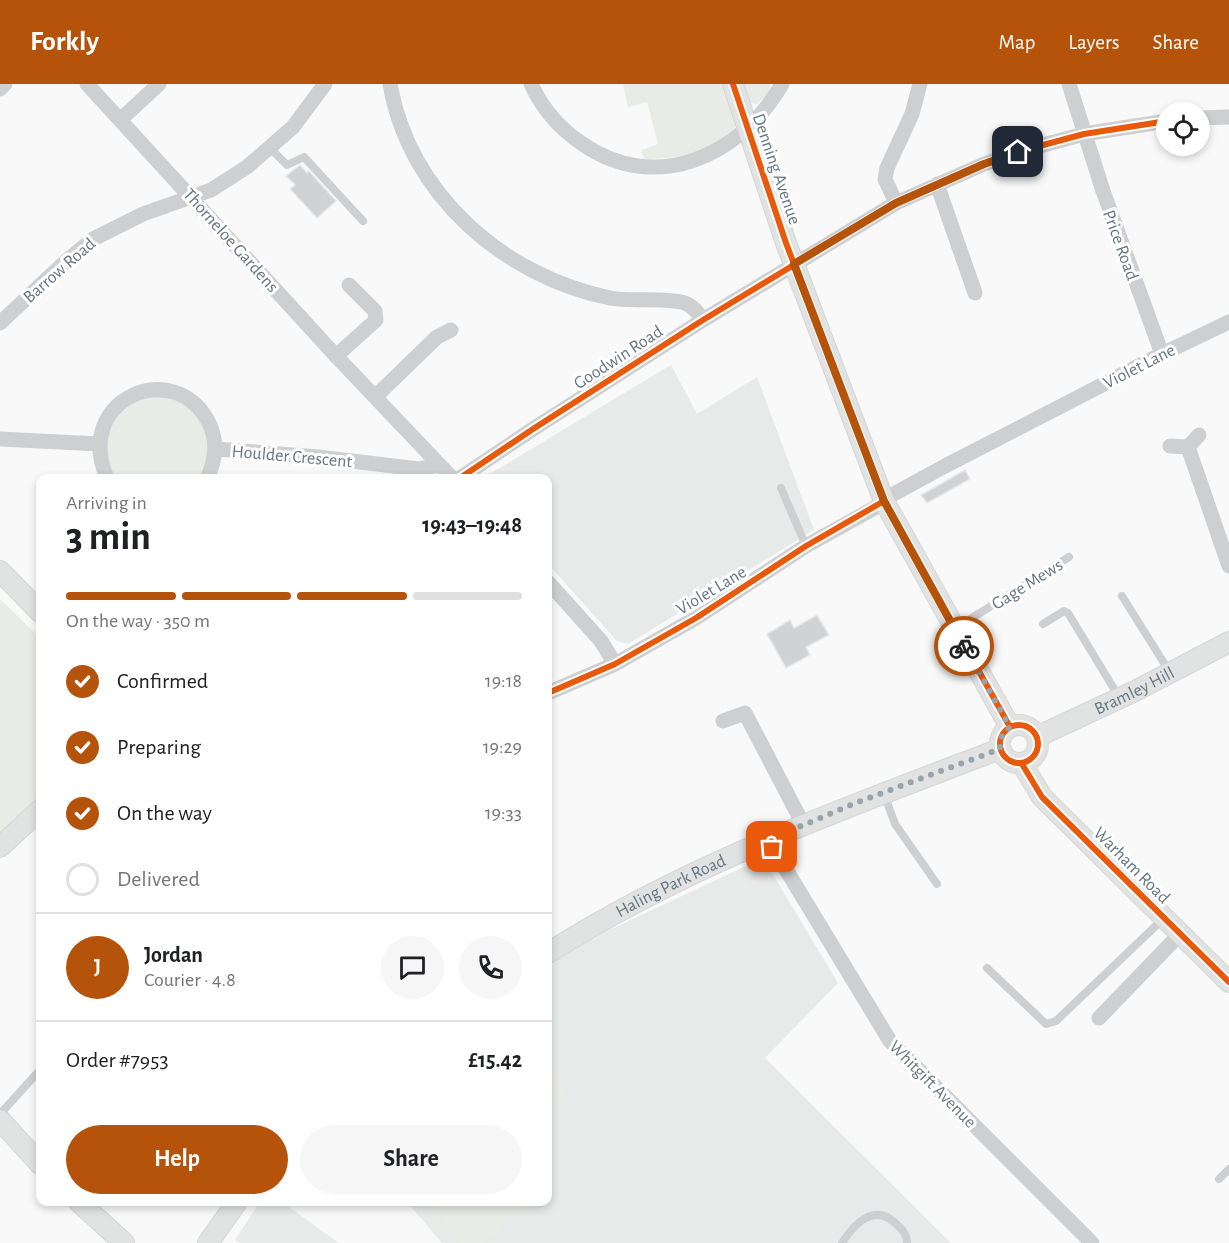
<!DOCTYPE html>
<html lang="en">
<head>
<meta charset="utf-8">
<style>
	body { margin:0; font-family:"Alegreya Sans",sans-serif; background:#f6f6f6; color:#202124; height:100vh; display:flex; flex-direction:column; font-size:22px; white-space:nowrap }
	* { box-sizing:border-box; margin:0 }
	p { font-size:20px; color:#757577 }
	.icon { flex:none; width:33px; height:33px; fill:none; stroke:currentColor; stroke-width:2; stroke-linecap:round; stroke-linejoin:round }
	.map { position:relative; flex:1; overflow:hidden }
	.panel { position:absolute; left:36px; top:390px; width:516px; height:732px; display:flex; flex-direction:column; background:#fff; border-radius:12px; box-shadow:0 3px 9px #0003 }
	.panel>* { flex:none }
	.controls { position:absolute; left:1156px; top:18px; display:grid; gap:12px }
	.controls a { display:grid; place-items:center; width:54px; height:54px; border-radius:50%; background:#fff; box-shadow:0 3px 9px #0003; font-size:30px }
	.pin { position:absolute; display:grid; place-items:center; width:51px; height:51px; color:#fff; margin:-26px; border-radius:12px; box-shadow:0 3px 9px #0006 }
	.courier { position:absolute; display:grid; place-items:center; width:60px; height:60px; margin:-30px; border:4px solid #b45309; border-radius:50%; background:#fff; color:#222; box-shadow:0 2px 8px #0007 }
	.head em { font-style:normal; font-weight:600 }
	.head div { display:flex; flex-direction:column-reverse }
	.head { display:flex; align-items:center; justify-content:space-between; height:102px; padding:0 30px }
	h1 { font-size:39px; font-weight:600; line-height:45px }
	.bar { display:grid; grid-template-columns:repeat(4,1fr); gap:9px 6px; align-content:center; height:72px; padding:0 30px }
	.bar i { height:8px; border-radius:4px; background:#e0e0e0 }
	.bar .active { background:#b45309 }
	.bar p { grid-column:span 4 }
	.line { display:flex; align-items:center; gap:15px; padding:0 30px; border-top:2px solid #e0e0e0 }
	.line div { flex:1 }
	.round { display:grid; place-items:center; flex:none; width:63px; height:63px; border-radius:32px; background:#f6f6f6 }
	ol { padding:0 30px; list-style:none }
	li { display:flex; align-items:center; gap:18px; height:66px }
	li p { margin-inline-start:auto }
	li .icon { padding:6px; border-radius:50%; background:#b45309; color:#fff; stroke-width:4 }
	li:last-child { color:#757577 }
	li i { width:33px; height:33px; border:3px solid #e0e0e0; border-radius:50% }
	.primary-button { display:flex; gap:12px; margin-top:auto; padding:12px 30px }
	.primary-button a { flex:1; height:69px; border-radius:36px; background:#b45309; color:#fff; font-size:24px; font-weight:600; line-height:69px; text-align:center }
	.primary-button a+a { background:#f6f6f6; color:#202124 }
	header { display:flex; align-items:center; gap:36px; box-sizing:border-box; height:84px; padding:0 30px; background:#b45309; color:#fff }
	header strong { font-size:28px }
	nav { display:flex; gap:33px; margin-inline-start:auto; font-size:21px }
	.map>svg:first-child { display:block }
	.built { fill:#e8e9e9 }
	.green { fill:#e8ebe6 }
	.building { fill:#d0d2d3; stroke:#e8e8e8; stroke-width:1.5 }
	.lines { fill:none; stroke-linecap:round; stroke-linejoin:round }
	.secondary-casing { stroke:#d5d6d7; stroke-width:22 }
	.lane { stroke:#cecfd0; stroke-width:8 }
	.street { stroke:#cecfd0; stroke-width:15 }
	.secondary { stroke:#e1e2e2; stroke-width:20 }
	.cycleway-casing { stroke:#fff; stroke-width:10 }
	.cycleway { stroke:#e8590c; stroke-width:6 }
	.done { stroke:#99a4ac; stroke-width:6; stroke-dasharray:0 10.8 }
	.route { stroke:#b45309; stroke-width:8 }
	.labels { text-anchor:middle; stroke-width:6; stroke-linejoin:round; paint-order:stroke }
	.street-label { font-size:18px; fill:#657683; stroke:#fff }
</style>
</head>
<body>
<header>
<strong>Forkly</strong>
<nav><a>Map</a><a>Layers</a><a>Share</a></nav>
</header>
<div class="map">
<svg width="1229" height="1159" viewBox="0 0 1229 1159">
	<rect width="100%" height="100%" fill="#f9f9f9"/>
	<path class="built" d="M671,281l26,49 60,-37 57,153 -186,114 -11,-3 -69,-77v-86h-65z
		M763,774l75,125 -73,75 186,185h-509l-35,-41h141v-238l59,-33z
		M260,1118h22l57,41h-99l-5,-3z"/>
	<path class="green" d="M623,0h101l13,41c-21,26 -59,35 -92,34l-3,-5v-4l16,-6 -11,-42 -19,5z
		M740,0h31l-3,9 -11,11c-13,-1 -14,-9 -17,-20z
		M163,311c9,5 22,8 30,15 19,16 19,50 4,68h-82l-7,-9 -3,-31 5,-15 21,-22z
		M0,515l40,39v160l-40,37z
		M548,981l22,34 -22,14z
		M431,1118h101l-35,23 4,7 -17,11h-25z"/>
	<path class="building" d="M300,81l7,8 2,-2 27,30 -19,17 -27,-29 5,-4 -9,-9z
		M965,386l5,9 -43,24 -6,-8z
		M817,531l12,20 -23,12 4,8 -24,13 -19,-34 23,-14 4,8z"/>
	<g class="lines">
		<defs>
			<g id="secondary">
				<path d="M733,0l53,159 98,258 126,226"/>
				<path d="M0,487l40,41"/>
				<circle cx="1019" cy="660" r="19"/>
				<path id="s1" d="M1036,650h7l92,-43 94,-49"/>
				<path d="M1022,680l20,33 187,185"/>
				<path d="M0,763l40,-37"/>
				<path id="s2" d="M548,869c140,-89 297,-145 452,-204"/>
				<path d="M0,1036l40,44"/>
				<path d="M79,1118l45,41"/>
				<path d="M208,1159l29,-41"/>
			</g>
		</defs>
		<use href="#secondary" class="secondary-casing"/>
		<path class="lane" d="M270,64l17,17 17,-8 59,64
			M781,404l25,58
			M1122,512l47,75
			M1043,540l21,-13 4,2 51,84
			M956,544l113,-71
			M884,710l11,30 42,60
			M987,884l59,56 10,-3 107,-102
			M0,1030l40,-44
			M1219,1095l10,-10
			M842,1159c12,-19 32,-40 53,-20 7,6 12,11 12,20"/>
		<path class="street" d="M87,0l249,272 116,122
			M390,0c19,110 113,192 220,214 20,4 63,-1 77,6 7,3 12,10 16,16
			M531,0c11,24 28,44 50,59 74,52 159,14 201,-59
			M1069,0l34,107 59,163
			M0,5l5,-5
			M1200,34l29,-1
			M120,36l39,-36
			M937,100l38,109
			M896,119l-11,-24 2,-11 25,-54 8,-30
			M0,239l64,-60 29,-24 50,-25 68,-24 36,-23 46,-40 32,-43
			M336,272l40,-36 -1,-9 -26,-26
			M375,313l62,-60 14,-7
			M1199,351l-11,12 41,119
			M0,355l99,5
			M1170,362l18,1
			M216,365l102,8 101,12 20,-4
			M107,394c-34,-79 66,-121 101,-57 10,19 8,39 -1,57
			M460,394l73,-49 170,-109 193,-117 88,-39 48,-16 52,-14 83,-13
			M548,498l53,59 14,23
			M548,609l67,-29 81,-46 110,-72 72,-40 12,-10 55,-30 217,-112 67,-32
			M723,637l22,-8 58,111
			M768,756l122,201 202,202
			M1099,934l81,-84"/>
		<use href="#secondary" class="secondary"/>
		<defs>
			<path id="cycleway" d="M733,0l53,159 98,258 126,226
				M460,394l73,-49 170,-109 193,-117 88,-39 48,-16 52,-14 83,-13
				M548,609l67,-29 81,-46 110,-72 78,-45
				M1000 660a19 19 0 1 1 38 0a19 19 0 1 1-38 0Z
				M1022,680l20,33 187,185"/>
		</defs>
		<use href="#cycleway" class="cycleway-casing"/>
		<use href="#cycleway" class="cycleway"/>
	</g>
	<g class="lines">
		<path class="done" d="M772,763l-4,-7 90,-38 142,-53c0,-10 2,-16 10,-22l-46,-81"/>
		<path class="route" d="M964,562l-80,-145 -90,-237 102,-61 88,-39 34,-12"/>
	</g>
	<g class="labels">
		<g class="street-label">
			<text transform="translate(777 85) rotate(71)" y="6">Denning Avenue</text>
			<text transform="translate(231 156) rotate(48)" y="6">Thorneloe Gardens</text>
			<text transform="translate(1121 161) rotate(70)" y="6">Price Road</text>
			<text transform="translate(59 186) rotate(-41)" y="6">Barrow Road</text>
			<text transform="translate(618 273) rotate(-33)" y="6">Goodwin Road</text>
			<text transform="translate(1139 282) rotate(-27)" y="6">Violet Lane</text>
			<text transform="translate(292 372) rotate(5)" y="6">Houlder Crescent</text>
			<text transform="translate(1027 500) rotate(-32)" y="6">Gage Mews</text>
			<text transform="translate(711 506) rotate(-31)" y="6">Violet Lane</text>
			<text dy="6" stroke="none"><textPath href="#s1" startOffset="108">Bramley Hill</textPath></text>
			<text transform="translate(1132 781) rotate(45)" y="6">Warham Road</text>
			<text dy="6" stroke="none"><textPath href="#s2" startOffset="140">Haling Park Road</textPath></text>
			<text transform="translate(933 1000) rotate(45)" y="6">Whitgift Avenue</text>
		</g>
	</g>
</svg>
<div class="controls">
<a><svg class="icon" aria-label="locate" viewBox="0 0 24 24"><circle cx="12" cy="12" r="6"/><path d="M12 2v4M12 18v4M2 12h4M18 12h4"/></svg></a>
</div>
<div class="pin" style="left:772px;top:763px;background:#ea580c"><svg class="icon" aria-label="bag" viewBox="0 0 24 24"><path d="M5 8h14l-1 12H6zM9 8a3 3 0 0 1 6 0"/></svg></div>
<div class="pin" style="left:1018px;top:68px;background:#1f2937"><svg class="icon" aria-label="home" viewBox="0 0 24 24"><path d="M3 11l9-7 9 7M6 9v11h12V9"/></svg></div>
<div class="courier" style="left:964px;top:562px"><svg class="icon" aria-label="bike" viewBox="0 0 24 24"><circle cx="6" cy="16" r="4"/><circle cx="18" cy="16" r="4"/><path d="M6 16l4-8h5l3 8M10 8l3 8H6M13 5h3"/></svg></div>
<section class="panel">
<div class="head"><div><h1>3 min</h1><p>Arriving in</p></div><em>19:43–19:48</em></div>
<div class="bar"><i class="active"></i><i class="active"></i><i class="active"></i><i></i><p>On the way · 350 m</p></div>
<ol>
<li><svg class="icon" aria-label="check" viewBox="0 0 24 24"><path d="M5 12l5 5 9-10"/></svg>Confirmed<p>19:18</p></li>
<li><svg class="icon" aria-label="check" viewBox="0 0 24 24"><path d="M5 12l5 5 9-10"/></svg>Preparing<p>19:29</p></li>
<li><svg class="icon" aria-label="check" viewBox="0 0 24 24"><path d="M5 12l5 5 9-10"/></svg>On the way<p>19:33</p></li>
<li><i></i>Delivered</li>
</ol>
<div class="line" style="height:108px"><b class="round" style="background:#b45309;color:#fff">J</b><div><b>Jordan</b><p>Courier · 4.8</p></div><a class="round"><svg class="icon" aria-label="chat" viewBox="0 0 24 24"><path d="M4 5h16v11H9l-5 4z"/></svg></a><a class="round"><svg class="icon" aria-label="phone" viewBox="0 0 24 24"><path d="M5 4h4l2 5-3 2q2 4 5 5l2-3 5 2v4C11 20 4 13 5 4z"/></svg></a></div>
<div class="line" style="height:78px"><div>Order #7953</div><b>£15.42</b></div>
<div class="primary-button"><a>Help</a><a>Share</a></div>
</section>
</div>
</body>
</html>
